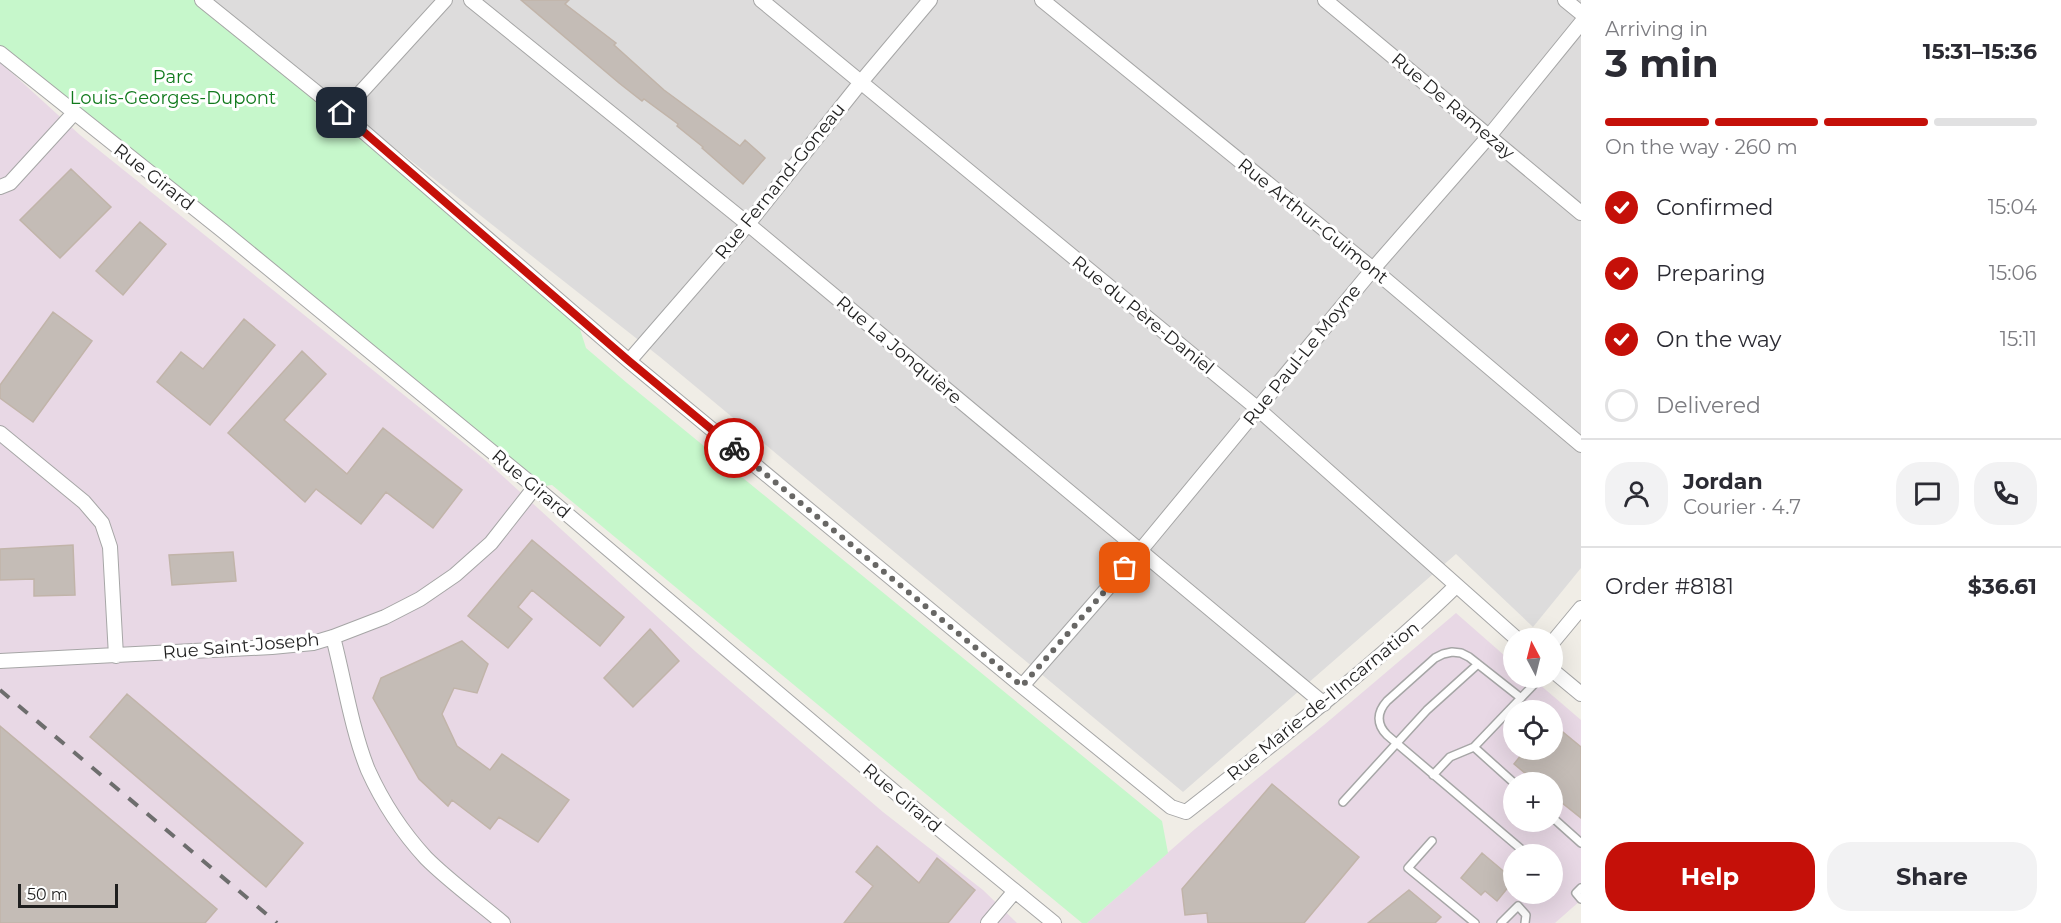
<!DOCTYPE html>
<html lang="en">
<head>
<meta charset="utf-8">
<style>
	body { margin:0; font-family:Montserrat,sans-serif; background:#f2f2f3; color:#2b2b33; height:100vh; display:flex; flex-direction:column; font-size:22px; white-space:nowrap }
	* { box-sizing:border-box; margin:0 }
	p { font-size:20px; color:#7c7c81 }
	.icon { flex:none; width:33px; height:33px; fill:none; stroke:currentColor; stroke-width:2; stroke-linecap:round; stroke-linejoin:round }
	.map { position:relative; flex:1; overflow:hidden }
	.details { display:flex; flex-direction:column; background:#fff; width:480px }
	.details>* { flex:none }
	.needle { width:39px; rotate:353deg }
	.controls { position:absolute; left:1503px; top:628px; display:grid; gap:12px }
	.controls a { display:grid; place-items:center; width:60px; height:60px; border-radius:50%; background:#fff; box-shadow:0 6px 24px #0002; font-size:30px }
	.scale { position:absolute; left:18px; bottom:15px; width:100px; box-sizing:border-box; padding-left:6px; border:3px solid #1f1f1f; border-top:0; font-size:16px; line-height:21px; white-space:nowrap; color:#1f1f1f; -webkit-text-stroke:4px #fff; paint-order:stroke }
	.pin { position:absolute; display:grid; place-items:center; width:51px; height:51px; color:#fff; margin:-26px; border-radius:12px; box-shadow:0 3px 9px #0006 }
	.courier { position:absolute; display:grid; place-items:center; width:60px; height:60px; margin:-30px; border:4px solid #c51009; border-radius:50%; background:#fff; color:#222; box-shadow:0 2px 8px #0007 }
	.head em { font-style:normal; font-weight:700 }
	.head div { display:flex; flex-direction:column-reverse }
	.head { display:flex; align-items:center; justify-content:space-between; height:102px; padding:0 24px }
	h1 { font-size:39px; font-weight:700; line-height:45px }
	.bar { display:grid; grid-template-columns:repeat(4,1fr); gap:9px 6px; align-content:center; height:72px; padding:0 24px }
	.bar i { height:8px; border-radius:4px; background:#e1e1e2 }
	.bar .selected { background:#c51009 }
	.bar p { grid-column:span 4 }
	.line { display:flex; align-items:center; gap:15px; padding:0 24px; border-top:2px solid #e1e1e2 }
	.line div { flex:1 }
	.round { display:grid; place-items:center; flex:none; width:63px; height:63px; border-radius:24px; background:#f2f2f3 }
	ol { padding:0 24px; list-style:none }
	li { display:flex; align-items:center; gap:18px; height:66px }
	li p { margin-inline-start:auto }
	li .icon { padding:6px; border-radius:50%; background:#c51009; color:#fff; stroke-width:4 }
	li:last-child { color:#7c7c81 }
	li i { width:33px; height:33px; border:3px solid #e1e1e2; border-radius:50% }
	.primary-button { display:flex; gap:12px; margin-top:auto; padding:12px 24px }
	.primary-button a { flex:1; height:69px; border-radius:24px; background:#c51009; color:#fff; font-size:24px; font-weight:700; line-height:69px; text-align:center }
	.primary-button a+a { background:#f2f2f3; color:#2b2b33 }
	main { display:flex; flex:1; min-height:0 }
	.map>svg:first-child { display:block }
	.residential { fill:#dddcdc }
	.industrial { fill:#e8d8e5; fill-rule:evenodd }
	.park { fill:#c6f7cb }
	.building { fill:#c4bcb6; stroke:#c1b4a9; stroke-width:1.5 }
	.lines { fill:none; stroke-linecap:round; stroke-linejoin:round }
	.service-casing { stroke:#a6a6a6; stroke-width:10 }
	.minor-casing { stroke:#a6a6a6; stroke-width:16 }
	.service { stroke:#fff; stroke-width:7 }
	.minor { stroke:#fff; stroke-width:14 }
	.rail { stroke:#6d6d6d; stroke-width:4; stroke-dasharray:12 12; stroke-linecap:butt }
	.done { stroke:#686765; stroke-width:6; stroke-dasharray:0 10.8 }
	.route { stroke:#c51009; stroke-width:8 }
	.labels { text-anchor:middle; stroke-width:6; stroke-linejoin:round; paint-order:stroke }
	.park-label { font-size:18px; fill:#117a1d; stroke:#fff }
	.street-label { font-size:18px; fill:#1f1f1f; stroke:#fff }
</style>
</head>
<body>
<main>
<div class="map">
<svg width="1581" height="923" viewBox="0 0 1581 923">
	<rect width="100%" height="100%" fill="#f0ede6"/>
	<path class="residential" d="M207,0h1374v568l-48,59 -77,-73 -273,238 -523,-435z"/>
	<path class="industrial" d="M0,62l80,73 405,325 211,192 187,160 100,78 34,33h-1017z
		M1456,613l57,50 1,15h18l49,42v180l-26,23h-468l108,-94 129,-104zM1514,711h38v39h-38zM1514,783h38v39h-38zM1514,855h38v39h-38z"/>
	<path class="park" d="M0,0h203l369,304 14,44 41,35 535,438 6,32 -81,70h-5l-530,-438 -17,2 -535,-433z"/>
	<path class="building" d="M521,0h48l-4,4 51,39 -2,2 50,45 76,56 5,-6 20,18 -22,26 -41,-36 1,-1 -26,-21 1,-2 -34,-25 -2,2 -23,-18z
		M71,169l40,38 -51,51 -40,-38z
		M140,222l26,22 -43,51 -27,-24z
		M53,312l39,29 -59,81 -33,-24v-13z
		M244,319l31,26 -65,80 -53,-43 24,-30 22,17z
		M302,351l24,23 -42,46 63,54 36,-46 79,62 -29,38 -47,-36 -25,32 -45,-35 -11,13 -77,-69z
		M532,540l92,77 -24,29 -68,-56 -14,17 14,12 -24,29 -40,-32z
		M73,545l2,50 -41,1v-17l-34,1v-31z
		M233,552l3,29 -64,4 -3,-30z
		M650,629l29,32 -46,46 -29,-29z
		M462,641l26,23 -11,29 -23,-5 -12,26 15,32 33,24 12,-16 67,46 -31,42 -39,-25 -9,12 -38,-29 -4,6 -29,-27 -46,-81 8,-20z
		M127,694l176,149 -37,44 -176,-150z
		M1552,723l29,24v71l-29,-23v-12h-15l-23,-19 11,-14h27z
		M0,726l217,183 -12,14h-205z
		M1272,784l87,73 -55,66h-96l-1,-10 -22,2 -3,-26z
		M877,846l42,37 18,-25 38,32 -27,33h-104l29,-37 -17,-14z
		M1482,853l32,27 -17,21 -12,-10 -4,4 -20,-17z
		M1409,890l32,27 -6,6h-67z"/>
	<g class="lines">
		<defs>
			<path id="service" d="M1521,698l-52,-41 -8,-4 -9,-1 -9,2 -8,4 -48,43c-10,11 -11,23 0,34l141,120
				M1433,775l17,-18 24,-10
				M1514,783l-40,-36 66,-69
				M1343,802l84,-92 51,-46
				M1552,817l29,26
				M1432,841l-24,27 67,55
				M1581,888l-5,5 5,6
				M1501,923l17,-17 8,9 -1,8"/>
			<path id="minor" d="M202,0l140,113 287,248 393,325 149,121 15,5c93,-73 186,-144 270,-226
				M471,0l277,224 576,480
				M761,0l497,409 259,230
				M1042,0l331,269 208,176
				M1325,0l256,213
				M1565,0l16,13
				M0,53l223,178 312,256 381,323 138,113
				M342,113l103,-113
				M0,187l10,-4 64,-70
				M629,361l119,-137 113,-142 69,-82
				M0,433l84,69 18,21 8,24 6,109
				M333,637c11,42 19,94 35,133 14,31 35,63 58,88 23,23 52,44 77,65
				M1552,643l29,-35
				M0,661l272,-14 41,-4 20,-6 52,-20 35,-18 35,-24 36,-32 44,-56
				M1552,670l29,24
				M1022,686l118,-135 233,-282 117,-134 91,-112
				M988,923l27,-32"/>
		</defs>
		<use href="#service" class="service-casing"/>
		<use href="#minor" class="minor-casing"/>
		<use href="#service" class="service"/>
		<use href="#minor" class="minor"/>
		<path class="rail" d="M0,690l277,233"/>
	</g>
	<g class="lines">
		<path class="done" d="M734,448l288,238 103,-118"/>
		<path class="route" d="M342,113l287,248 105,87"/>
	</g>
	<g class="labels">
		<g class="park-label">
			<text x="173" y="83">Parc<tspan x="173" dy="21">Louis-Georges-Dupont</tspan></text>
		</g>
		<g class="street-label">
			<text transform="translate(1453 106) rotate(40)" y="6">Rue De Ramezay</text>
			<text transform="translate(154 177) rotate(38)" y="6">Rue Girard</text>
			<text transform="translate(780 181) rotate(-51)" y="6">Rue Fernand-Goneau</text>
			<text transform="translate(1313 221) rotate(39)" y="6">Rue Arthur-Guimont</text>
			<text transform="translate(1143 315) rotate(39)" y="6">Rue du Père-Daniel</text>
			<text transform="translate(899 350) rotate(40)" y="6">Rue La Jonquière</text>
			<text transform="translate(1302 355) rotate(-51)" y="6">Rue Paul-Le Moyne</text>
			<text transform="translate(531 484) rotate(40)" y="6">Rue Girard</text>
			<text transform="translate(241 646) rotate(-5)" y="6">Rue Saint-Joseph</text>
			<text transform="translate(1323 701) rotate(-39)" y="6">Rue Marie-de-l'Incarnation</text>
			<text transform="translate(902 798) rotate(40)" y="6">Rue Girard</text>
		</g>
	</g>
</svg>
<div class="controls">
<a><svg class="needle" viewBox="-14 -14 28 28"><path d="M0-13l5 13h-10z" fill="#e53935"/><path d="M0 13l5-13h-10z" fill="#7c7c81"/></svg></a>
<a><svg class="icon" aria-label="locate" viewBox="0 0 24 24"><circle cx="12" cy="12" r="6"/><path d="M12 2v4M12 18v4M2 12h4M18 12h4"/></svg></a>
<a>+</a>
<a>−</a>
</div>
<div class="scale">50 m</div>
<div class="pin" style="left:1125px;top:568px;background:#ea580c"><svg class="icon" aria-label="bag" viewBox="0 0 24 24"><path d="M5 8h14l-1 12H6zM9 8a3 3 0 0 1 6 0"/></svg></div>
<div class="pin" style="left:342px;top:113px;background:#1f2937"><svg class="icon" aria-label="home" viewBox="0 0 24 24"><path d="M3 11l9-7 9 7M6 9v11h12V9"/></svg></div>
<div class="courier" style="left:734px;top:448px"><svg class="icon" aria-label="bike" viewBox="0 0 24 24"><circle cx="6" cy="16" r="4"/><circle cx="18" cy="16" r="4"/><path d="M6 16l4-8h5l3 8M10 8l3 8H6M13 5h3"/></svg></div>
</div>
<section class="details">
<div class="head"><div><h1>3 min</h1><p>Arriving in</p></div><em>15:31–15:36</em></div>
<div class="bar"><i class="selected"></i><i class="selected"></i><i class="selected"></i><i></i><p>On the way · 260 m</p></div>
<ol>
<li><svg class="icon" aria-label="check" viewBox="0 0 24 24"><path d="M5 12l5 5 9-10"/></svg>Confirmed<p>15:04</p></li>
<li><svg class="icon" aria-label="check" viewBox="0 0 24 24"><path d="M5 12l5 5 9-10"/></svg>Preparing<p>15:06</p></li>
<li><svg class="icon" aria-label="check" viewBox="0 0 24 24"><path d="M5 12l5 5 9-10"/></svg>On the way<p>15:11</p></li>
<li><i></i>Delivered</li>
</ol>
<div class="line" style="height:108px"><a class="round"><svg class="icon" aria-label="person" viewBox="0 0 24 24"><circle cx="12" cy="8" r="4"/><path d="M4 21q1-7 8-7t8 7"/></svg></a><div><b>Jordan</b><p>Courier · 4.7</p></div><a class="round"><svg class="icon" aria-label="chat" viewBox="0 0 24 24"><path d="M4 5h16v11H9l-5 4z"/></svg></a><a class="round"><svg class="icon" aria-label="phone" viewBox="0 0 24 24"><path d="M5 4h4l2 5-3 2q2 4 5 5l2-3 5 2v4C11 20 4 13 5 4z"/></svg></a></div>
<div class="line" style="height:78px"><div>Order #8181</div><b>$36.61</b></div>
<div class="primary-button"><a>Help</a><a>Share</a></div>
</section>
</main>
</body>
</html>
